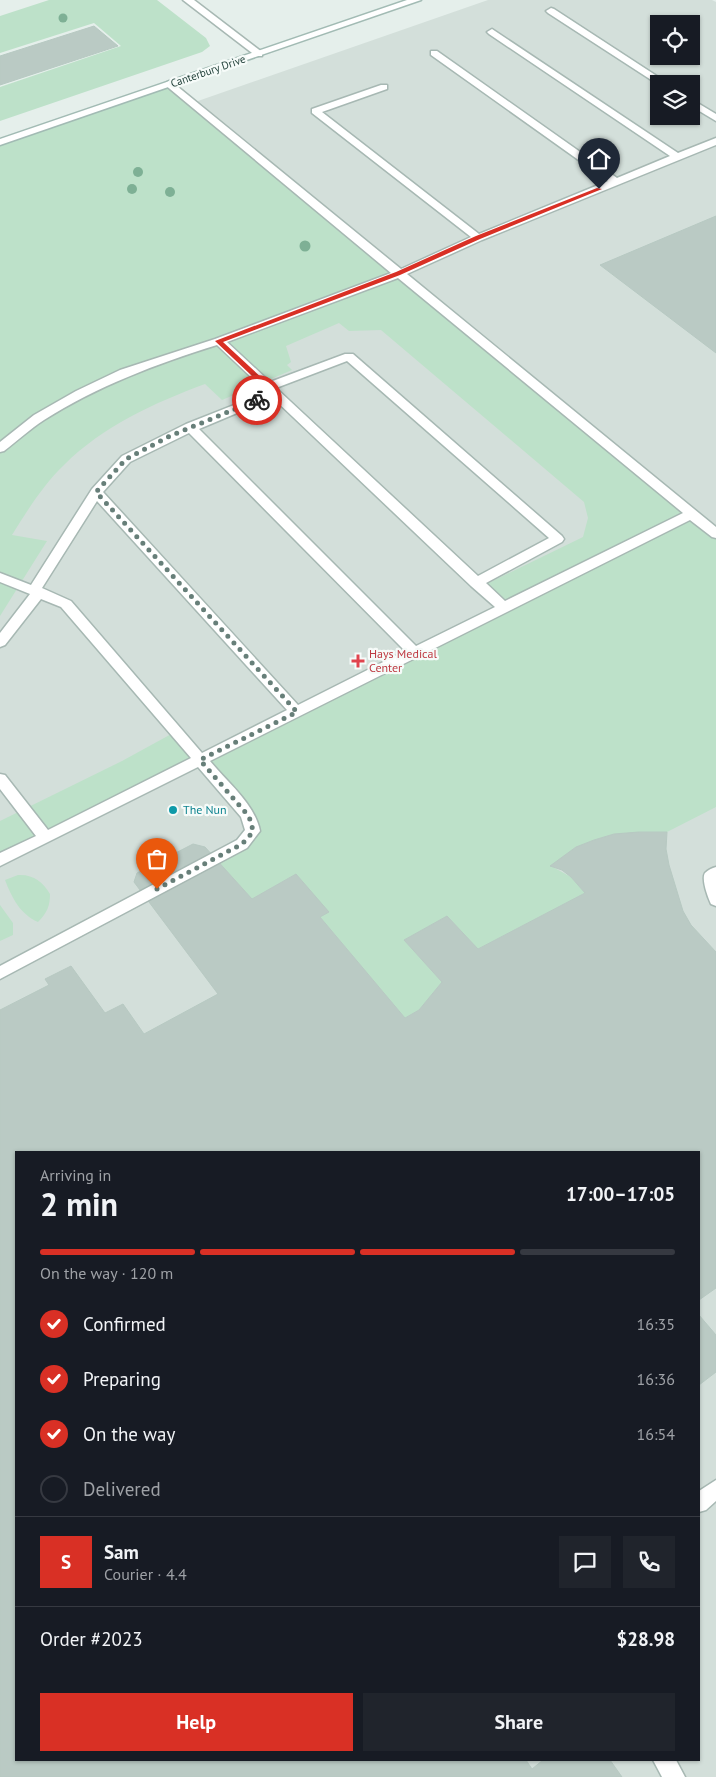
<!DOCTYPE html>
<html lang="en">
<head>
<meta charset="utf-8">
<style>
	body { margin:0; font-family:"PT Sans",sans-serif; background:#20242c; color:#f1f3f6; height:100vh; display:flex; flex-direction:column; font-size:19px; white-space:nowrap }
	* { box-sizing:border-box; margin:0 }
	p { font-size:16px; color:#9ea1a6 }
	.icon { flex:none; width:28px; height:28px; fill:none; stroke:currentColor; stroke-width:2; stroke-linecap:round; stroke-linejoin:round }
	.map { position:relative; flex:1; overflow:hidden }
	.sheet { position:absolute; left:15px; top:1151px; width:685px; height:610px; display:flex; flex-direction:column; background:#171b24; border-radius:0px; box-shadow:0 1px 4px #0004 }
	.sheet>* { flex:none }
	.buttons { position:absolute; left:650px; top:15px; display:grid; gap:10px }
	.buttons a { display:grid; place-items:center; width:50px; height:50px; border-radius:0px; background:#171b24; box-shadow:0 1px 4px #0004; font-size:25px }
	.pin { position:absolute; display:grid; place-items:center; width:42px; height:42px; color:#fff; margin:-51px -21px; border-radius:50% 50% 50% 0; rotate:-45deg; box-shadow:0 0 5px #0007 }
	.pin .icon { rotate:45deg }
	.courier { position:absolute; display:grid; place-items:center; width:50px; height:50px; margin:-25px; border:4px solid #d93025; border-radius:50%; background:#fff; color:#222; box-shadow:0 1px 6px #0007 }
	.headline em { font-style:normal; font-weight:600 }
	.headline div { display:flex; flex-direction:column-reverse }
	.headline { display:flex; align-items:center; justify-content:space-between; height:85px; padding:0 25px }
	h1 { font-size:32px; font-weight:600; line-height:38px }
	.bar { display:grid; grid-template-columns:repeat(4,1fr); gap:8px 5px; align-content:center; height:60px; padding:0 25px }
	.bar i { height:6px; border-radius:4px; background:#363941 }
	.bar .on { background:#d93025 }
	.bar p { grid-column:span 4 }
	.line { display:flex; align-items:center; gap:12px; padding:0 25px; border-top:1px solid #363941 }
	.line div { flex:1 }
	.round { display:grid; place-items:center; flex:none; width:52px; height:52px; border-radius:0px; background:#20242c }
	ol { padding:0 25px; list-style:none }
	li { display:flex; align-items:center; gap:15px; height:55px }
	li p { margin-inline-start:auto }
	li .icon { padding:5px; border-radius:50%; background:#d93025; color:#fff; stroke-width:4 }
	li:last-child { color:#9ea1a6 }
	li i { width:28px; height:28px; border:2px solid #363941; border-radius:50% }
	.primary-button { display:flex; gap:10px; margin-top:auto; padding:10px 25px }
	.primary-button a { flex:1; height:58px; border-radius:0px; background:#d93025; color:#fff; font-size:20px; font-weight:600; line-height:58px; text-align:center }
	.primary-button a+a { background:#20242c; color:#f1f3f6 }
	.map>svg:first-child { display:block }
	.built { fill:#d3dfda; fill-rule:evenodd }
	.green { fill:#bde1c9 }
	.building { fill:#bacac4; stroke:#b7c9c2 }
	.lines { fill:none; stroke-linecap:round; stroke-linejoin:round }
	.service-casing { stroke:#a7b8b3; stroke-width:3 }
	.minor-casing { stroke:#a7b8b3; stroke-width:3 }
	.secondary-casing { stroke:#a2bbb4; stroke-width:3 }
	.service { fill:#fff; fill-rule:evenodd }
	.minor { fill:#fff; fill-rule:evenodd }
	.secondary { fill:#fff; fill-rule:evenodd }
	.tree { fill:#7eb095 }
	.route { fill:#d93025 }
	.done { stroke:#677f79; stroke-width:5; stroke-dasharray:0 9 }
	.health-dot { fill:#e0444e; stroke:#f6fbf9; stroke-width:2 }
	.culture-dot { fill:#0f9aa8; stroke:#f6fbf9; stroke-width:2 }
	.labels { text-anchor:middle; stroke-width:4.5; stroke-linejoin:round; paint-order:stroke }
	.far-street-label { font-size:11px; fill:#23423b; stroke:#f6fbf9 }
	.health-label { font-size:12px; fill:#be3a42; stroke:#f6fbf9; text-anchor:start }
	.culture-label { font-size:12px; fill:#0d838f; stroke:#f6fbf9; text-anchor:start }
</style>
</head>
<body>
<div class="map">
<svg width="716" height="1777" viewBox="0 0 716 1777">
	<rect width="100%" height="100%" fill="#e5efeb"/>
	<path class="built" d="M488,0h224l4,2v1775h-716v-1607zM659,24h32v32h-32zM659,84h32v32h-32zM16,1152h683v608h-683z"/>
	<path class="green" d="M49,0h108l49,38 4,8 -8,6 -202,69v-34l121,-41 -27,-23 -94,30v-37z
		M169,85l547,449v273l-49,25 -53,2 -20,6 -18,7 -25,19 20,11 14,16 -107,56 -31,-33 -43,24 38,42 -23,28 -14,8 -85,-101 8,-5 -32,-38 -44,25 -37,-41 38,-27 -53,-71 -200,100v-39l122,-60 53,-29 25,28 303,-151 -23,-22 103,-50 5,-19 -4,-16 -203,-172 -32,1 -10,-8 -53,23 5,16 -4,3 5,5 -70,30 -17,-16c-51,19 -102,42 -141,81 -21,20 -37,46 -52,70l35,6 -47,75v-474z
		M18,875c15,-1 25,7 32,19 0,12 -3,19 -12,28 -18,-8 -26,-24 -33,-42z
		M0,905l13,18v12l-13,6z"/>
	<path class="building" d="M94,26l24,20 -118,39v-29z
		M716,216v137l-116,-88z
		M639,832h28l-1,17 3,16 14,46 8,14 25,27v336l-17,12v-148h-683v608h510l6,9 11,-9h67l12,17h-622v-767l49,-25 -4,-6 26,-13 34,47 18,-9 21,30 74,-40 -84,-112 3,-9 56,-29 12,3 47,52 44,-25 33,38 -9,5 85,101 14,-8 23,-28 -38,-42 43,-24 31,33 107,-56 -14,-16 -9,-7 -12,-4 26,-19 18,-7 20,-6z
		M699,1315l17,20v37l-17,13z"/>
	<g class="lines">
		<defs>
			<path id="service" d="M551,8l3,1 115,75 -10,1 -111,-72 -2,-2z
				M492,29l186,124 38,-15v7l-234,95 -75,34 309,253v11l-4,-1 -22,-17 -480,241c17,21 45,43 50,70l-13,17 -247,131v-13l237,-126 8,-10 -4,-13 -43,-50 -198,99v-13l36,-17 -36,-47v-15l5,1 43,55 143,-72 -130,-151 -20,-8 -36,46 -5,2v-14l30,-39 -30,-12v-9l31,12 61,-96 30,-33 64,-32 81,-32 -50,-47c-61,19 -119,41 -173,75 -14,9 -27,21 -40,31l-4,1v-10l34,-27 42,-24 44,-21 95,-31 176,-66 -227,-189 5,-3 3,1 229,187 70,-32 -159,-124v-4l69,-24h6v4l-65,23 157,122 129,-53 -177,-126v-4h6l180,127 53,-22 -181,-122 -2,-2zM398,278l285,235 -178,88 -19,-18 76,-41 2,-3 -2,-3 -209,-182h-8l-75,28 -43,-40zM347,361l202,177 -71,38 -202,-188zM273,398l198,188 24,21 -79,39 -217,-217zM189,433l216,218 -107,54 -195,-213 27,-30zM97,501l190,209 -85,43 -131,-152 -29,-13z
				M691,99l25,15v7l-25,-15z
				M716,867v39l-5,-2c-3,-6 -10,-25 -6,-31 3,-3 7,-5 11,-6z
				M716,1480v21l-10,9 -7,2v-21z
				M653,1760h23l9,17h-23z"/>
			<path id="minor" d="M183,0h11l68,52v4h-6z"/>
			<path id="secondary" d="M407,0h14l-421,145v-6z"/>
		</defs>
		<use href="#service" class="service-casing"/>
		<use href="#minor" class="minor-casing"/>
		<use href="#secondary" class="secondary-casing"/>
		<use href="#service" class="service"/>
		<use href="#minor" class="minor"/>
		<use href="#secondary" class="secondary"/>
	</g>
	<g class="tree">
		<circle cx="63" cy="18" r="4.5"/>
		<circle cx="138" cy="172" r="5"/>
		<circle cx="132" cy="189" r="5"/>
		<circle cx="170" cy="192" r="5"/>
		<circle cx="305" cy="246" r="5.5"/>
	</g>
	<path class="route" d="M597,188l5,1 -122,50 -80,36 -177,67 54,50v3l-23,7v-3l16,-6 -55,-52 181,-69 80,-36z"/>
	<g class="lines">
		<path class="done" d="M157,889l85,-45 11,-12 -2,-11 -5,-8 -46,-53 97,-48 -201,-220 30,-33 44,-23 87,-36"/>
	</g>
	<path class="health-dot" d="M355.5 653.5h5v5h5v5h-5v5h-5v-5h-5v-5h5z"/>
	<circle class="culture-dot" cx="173" cy="810" r="5"/>
	<g class="labels">
		<g class="far-street-label">
			<text transform="translate(208 71) rotate(-19)" y="4">Canterbury Drive</text>
		</g>
		<g class="health-label">
			<text x="369" y="658">Hays Medical<tspan x="369" dy="14">Center</tspan></text>
		</g>
		<g class="culture-label">
			<text x="183" y="814">The Nun</text>
		</g>
	</g>
</svg>
<div class="buttons">
<a><svg class="icon" aria-label="locate" viewBox="0 0 24 24"><circle cx="12" cy="12" r="6"/><path d="M12 2v4M12 18v4M2 12h4M18 12h4"/></svg></a>
<a><svg class="icon" aria-label="layers" viewBox="0 0 24 24"><path d="M12 4l9 5-9 5-9-5zM3 14l9 5 9-5"/></svg></a>
</div>
<div class="pin" style="left:157px;top:889px;background:#ea580c"><svg class="icon" aria-label="bag" viewBox="0 0 24 24"><path d="M5 8h14l-1 12H6zM9 8a3 3 0 0 1 6 0"/></svg></div>
<div class="pin" style="left:599px;top:189px;background:#1f2937"><svg class="icon" aria-label="home" viewBox="0 0 24 24"><path d="M3 11l9-7 9 7M6 9v11h12V9"/></svg></div>
<div class="courier" style="left:257px;top:400px"><svg class="icon" aria-label="bike" viewBox="0 0 24 24"><circle cx="6" cy="16" r="4"/><circle cx="18" cy="16" r="4"/><path d="M6 16l4-8h5l3 8M10 8l3 8H6M13 5h3"/></svg></div>
<section class="sheet">
<div class="headline"><div><h1>2 min</h1><p>Arriving in</p></div><em>17:00–17:05</em></div>
<div class="bar"><i class="on"></i><i class="on"></i><i class="on"></i><i></i><p>On the way · 120 m</p></div>
<ol>
<li><svg class="icon" aria-label="check" viewBox="0 0 24 24"><path d="M5 12l5 5 9-10"/></svg>Confirmed<p>16:35</p></li>
<li><svg class="icon" aria-label="check" viewBox="0 0 24 24"><path d="M5 12l5 5 9-10"/></svg>Preparing<p>16:36</p></li>
<li><svg class="icon" aria-label="check" viewBox="0 0 24 24"><path d="M5 12l5 5 9-10"/></svg>On the way<p>16:54</p></li>
<li><i></i>Delivered</li>
</ol>
<div class="line" style="height:90px"><b class="round" style="background:#d93025;color:#fff">S</b><div><b>Sam</b><p>Courier · 4.4</p></div><a class="round"><svg class="icon" aria-label="chat" viewBox="0 0 24 24"><path d="M4 5h16v11H9l-5 4z"/></svg></a><a class="round"><svg class="icon" aria-label="phone" viewBox="0 0 24 24"><path d="M5 4h4l2 5-3 2q2 4 5 5l2-3 5 2v4C11 20 4 13 5 4z"/></svg></a></div>
<div class="line" style="height:65px"><div>Order #2023</div><b>$28.98</b></div>
<div class="primary-button"><a>Help</a><a>Share</a></div>
</section>
</div>
</body>
</html>
